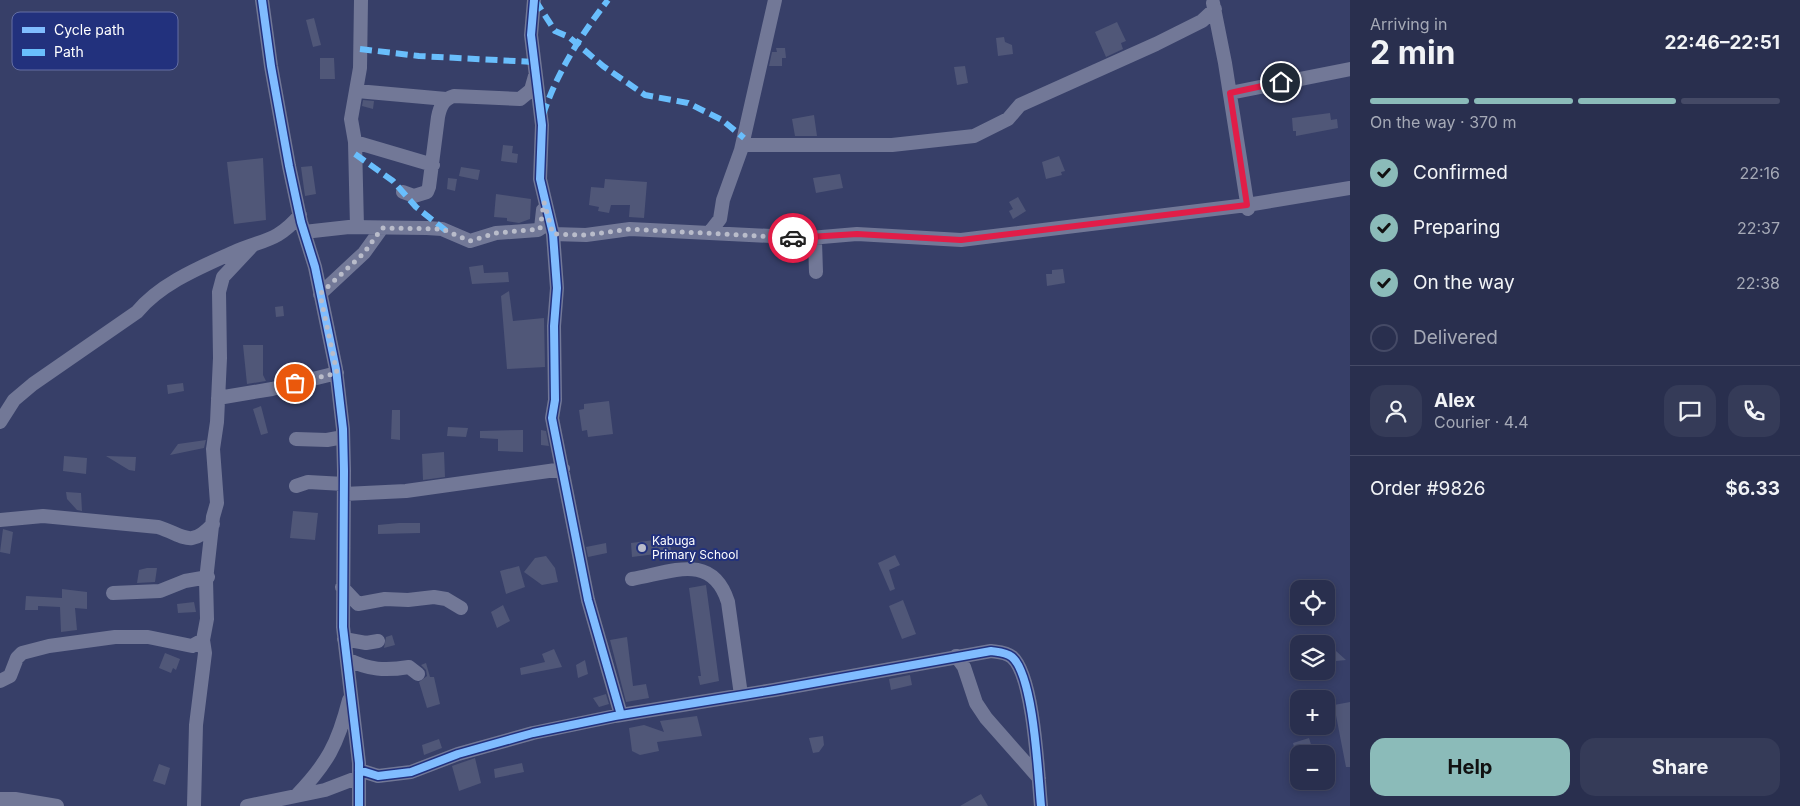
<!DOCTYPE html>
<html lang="en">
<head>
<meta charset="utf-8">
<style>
	body { margin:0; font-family:Inter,sans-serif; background:#353b58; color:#f1f3f6; height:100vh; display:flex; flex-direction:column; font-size:19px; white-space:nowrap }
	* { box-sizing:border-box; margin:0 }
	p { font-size:16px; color:#a5a9b6 }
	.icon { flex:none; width:28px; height:28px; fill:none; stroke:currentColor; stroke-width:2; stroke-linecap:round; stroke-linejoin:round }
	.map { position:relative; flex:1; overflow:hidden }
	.drawer { display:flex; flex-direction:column; background:#292f4e; width:450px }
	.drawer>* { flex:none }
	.tools { position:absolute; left:1290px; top:580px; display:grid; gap:10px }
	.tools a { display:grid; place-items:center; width:45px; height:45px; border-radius:10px; background:#292f4e; box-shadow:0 2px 8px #0003,0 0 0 1px #454a66; font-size:25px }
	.pin { position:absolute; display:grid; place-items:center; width:42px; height:42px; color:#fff; margin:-21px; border:2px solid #fff; border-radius:50%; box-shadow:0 1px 5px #0007 }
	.courier { position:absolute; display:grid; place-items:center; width:50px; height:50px; margin:-25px; border:4px solid #e11d48; border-radius:50%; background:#fff; color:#222; box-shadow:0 1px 6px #0007 }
	.headline em { font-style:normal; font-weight:700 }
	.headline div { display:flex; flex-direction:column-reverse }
	.headline { display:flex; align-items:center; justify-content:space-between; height:85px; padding:0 20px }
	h1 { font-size:32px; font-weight:700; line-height:38px }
	.bar { display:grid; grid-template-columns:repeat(4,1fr); gap:8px 5px; align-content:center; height:60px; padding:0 20px }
	.bar i { height:6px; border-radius:4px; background:#454a66 }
	.bar .selected { background:#8bbbb9 }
	.bar p { grid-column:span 4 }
	.line { display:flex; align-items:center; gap:12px; padding:0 20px; border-top:1px solid #454a66 }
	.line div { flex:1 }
	.round { display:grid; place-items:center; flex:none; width:52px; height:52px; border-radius:15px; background:#353b58 }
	ol { padding:0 20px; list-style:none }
	li { display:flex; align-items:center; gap:15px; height:55px }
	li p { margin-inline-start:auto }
	li .icon { padding:5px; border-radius:50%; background:#8bbbb9; color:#111; stroke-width:4 }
	li:last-child { color:#a5a9b6 }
	li i { width:28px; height:28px; border:2px solid #454a66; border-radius:50% }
	.button { display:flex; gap:10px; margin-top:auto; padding:10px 20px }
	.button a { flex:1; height:58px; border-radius:15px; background:#8bbbb9; color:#111; font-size:20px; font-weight:700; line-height:58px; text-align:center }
	.button a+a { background:#353b58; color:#f1f3f6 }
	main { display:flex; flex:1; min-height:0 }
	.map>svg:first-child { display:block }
	.building { fill:#505778 }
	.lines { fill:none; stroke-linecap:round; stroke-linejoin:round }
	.minor { stroke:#727897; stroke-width:14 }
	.quiet { stroke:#69befc; stroke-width:6; stroke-dasharray:12 6; stroke-linecap:butt }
	.cycleway-casing { stroke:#22317d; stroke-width:11 }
	.cycleway { stroke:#80bcff; stroke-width:8 }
	.done { stroke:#b9bcca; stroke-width:5; stroke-dasharray:0 9 }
	.route { stroke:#e11d48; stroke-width:6 }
	.poi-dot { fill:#b9bcca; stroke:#22317d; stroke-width:2 }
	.labels { text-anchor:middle; stroke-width:4; stroke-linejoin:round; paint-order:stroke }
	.poi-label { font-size:12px; fill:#fff; stroke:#22317d; text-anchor:start }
	.key { fill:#22317d; stroke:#646fa4; stroke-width:1 }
	.key-label { font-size:14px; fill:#fff }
</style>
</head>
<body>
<main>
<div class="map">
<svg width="1350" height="806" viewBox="0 0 1350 806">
	<rect width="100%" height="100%" fill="#373f68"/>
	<path class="building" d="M314,18l7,27 -8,2 -7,-27z
		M1117,22l9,19 -5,2 2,6 -17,8 -11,-25z
		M1004,37l1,5 7,3 1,9 -15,2 -2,-18z
		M776,48h9l1,10h-4v8h-13l3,-14h5z
		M320,58h14l1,21h-15z
		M965,66l3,17 -11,2 -3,-18z
		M363,100l11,1 -1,8 -11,-3z
		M1330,113l1,7 6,-1 1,9 -42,8v-5h-3l-1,-13z
		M814,115l3,21h-22l-3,-17z
		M503,145l10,1 -1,7 6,1 -1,9 -16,-2z
		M1059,156l6,15 -4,1 1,3 -16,4 -4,-17z
		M263,158l3,62 -32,4 -7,-62z
		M312,166l4,28 -11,2 -4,-29z
		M461,167l19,3 -2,10 -19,-4z
		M840,174l3,14 -27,5 -3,-15z
		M448,178l9,1 -2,12 -8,-2z
		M605,179l42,3 -3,36 -15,-1 1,-12h-19l-2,8 -11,-2 1,-4 -10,-2 2,-18 13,1z
		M496,194l35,5 -1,20 -11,4 -12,-2v-3l-13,-1z
		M1018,197l8,14 -13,8 -4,-8 4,-2 -4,-7z
		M483,265l1,8 24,-1 1,10 -37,2 -3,-17z
		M1063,269l2,14 -18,3 -1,-12h6v-4z
		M509,291l4,30 31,-3 1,49 -38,2 -6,-73z
		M283,306l1,10 -8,1 -1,-10z
		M243,345h20v30l3,6 -19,3z
		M183,383l1,8 -16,3 -1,-9z
		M609,401l4,33 -25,3 -1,-7 -5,1 -3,-21 5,-1v-5z
		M261,406l7,27 -7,2 -8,-26z
		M392,410h8v30l-9,-1z
		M448,427l20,1 -2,9 -19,-1z
		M523,430v22l-25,-1v-12l-18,-1v-7z
		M541,430l5,1 3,15 -8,-1z
		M206,440l-2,8 -34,7 8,-11z
		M444,452l1,25 -22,3 -1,-26z
		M64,456l23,2 -1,16 -23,-3z
		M106,456l30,1 -1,14 -6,-1z
		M66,492l15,1 1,18 -5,-1 -10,-11z
		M293,511l25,2 -3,27 -25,-2z
		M399,523h21v10l-42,1v-9z
		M3,529l10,3 -3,22 -10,-2z
		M670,538l1,14 -39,5 -1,-14z
		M606,543l1,10 -19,4 -2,-10z
		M895,555l5,10 -11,5 6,19 -5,2 -12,-28z
		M546,556l9,12 3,14 -16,3 -18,-13 11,-14z
		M519,566l6,21 -19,7 -6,-23z
		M147,568h10l-2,14 -18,1 2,-13z
		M706,585l13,96 -19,4 -2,-9h3l-12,-88z
		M62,589l25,3v17l-12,-1 2,22 -16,2 -1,-25 -22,-1v4h-13l1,-14 36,2z
		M903,600l13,34 -14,5 -13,-33z
		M194,602l2,10 -18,1 -1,-9z
		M503,605l7,16 -13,7 -6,-16z
		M392,635l3,10 -11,3 2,-11z
		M627,637l6,49 13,-2 3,14 -23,4 -16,-62z
		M1326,642l20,18 -20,2z
		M554,649l8,18 -41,8 -1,-7 25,-6 -3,-8z
		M165,653l15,6 -4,11 -3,-2 -2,5 -12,-5z
		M585,660l3,14 -10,4 -2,-13z
		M426,663l4,14h4l6,27 -13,4 -8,-26 8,-6 -1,-6 -5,-5z
		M910,675l2,10 -21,5 -2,-11z
		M606,694l3,10 -10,3 -6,-9z
		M1350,702v65h-4l-12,-62z
		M697,716l5,20 -45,6 2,9 -19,4 -8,-4 -3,-23 15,-3 20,7 -4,-11z
		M823,736l1,9 -5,7 -6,1 -4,-15z
		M1309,738l5,16h-18l-3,-11z
		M439,739l3,9 -18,7 -2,-10z
		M475,758l6,25 -22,8 -7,-25z
		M522,763l2,9 -29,6 -1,-9z
		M159,764l11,4 -5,17 -12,-4z
		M981,794l7,12h-28z"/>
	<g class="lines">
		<path class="minor" d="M262,0l9,66 18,100 12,56 14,45 21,102 7,60 1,42 -1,156 16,136v43
			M534,0l-3,35 11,90 -2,54 13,55 4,54 -3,38 1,74 -3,18 36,182 33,115
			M1213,3l12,60 23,146
			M357,91l89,8
			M1230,93l120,-24
			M355,142l78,23
			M742,145h150l82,-9 34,-17 12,-14 136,-61 46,-23 13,-12
			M403,192l11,4 13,-4 2,-5 9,-70c2,-10 5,-18 16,-21l66,3 11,-9 4,-14
			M357,227l-2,-85 -4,-23 9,-51 1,-68
			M304,232l45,-5 78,1 15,1 28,12 26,-8 42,-3 3,-2 2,-18
			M709,233l11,-14 3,-19 18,-50 34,-150
			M553,234l33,1 44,-6 180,9 5,4 1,30
			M810,238l47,-4 104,6 286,-35 103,-17
			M320,294l44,-41 18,-25
			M218,398l54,-9 65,-16
			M0,422l14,-22 19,-16 104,-72c24,-29 64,-45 97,-60 30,-13 43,-10 66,-37
			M296,439l31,1 16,-3
			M296,486l12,-4 36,2
			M344,494l62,-3 157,-22
			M0,520l43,-4 115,11c26,8 32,22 55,-3
			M632,579c40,-7 80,-27 96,23l13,93
			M342,587l16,17 27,-5 23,1 26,-3 12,2 15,9
			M113,593l47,-2 25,-10 23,-4
			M344,639l22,4 12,-2
			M956,656l8,11 12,36 10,15 53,60
			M347,659c22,11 38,12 62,8l9,7
			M0,681l10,-5 7,-18 5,-5 27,-7 66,-9h33l44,9 11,-6
			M359,770l19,6 33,-4 47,-18 75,-21 82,-17 159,-26 217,-39c7,1 15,1 21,6 22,19 26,118 29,149
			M296,796c31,-32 42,-52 53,-96
			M0,799h15l42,7
			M194,806l2,-81 9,-72 -2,-13 4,-21 -1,-39 7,-63 4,-14 -4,-54 4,-27 3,-64 -1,-66 4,-15 29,-31
			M247,806l78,-16 34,-13"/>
		<path class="quiet" d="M535,0l20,31 14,6 34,29 42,29 43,8 34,17 22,18
			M360,49l59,7 115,6
			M543,115c14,-43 38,-80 65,-115
			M355,154l38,27 23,26 33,26"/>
		<defs>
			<path id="cycleway" d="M262,0l9,66 18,100 12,56 14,45 21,102 7,60 1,42 -1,156 16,136v43
				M534,0l-3,35 11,90 -2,54 13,55 4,54 -3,38 1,74 -3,18 36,182 33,115
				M359,770l19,6 33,-4 47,-18 75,-21 82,-17 159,-26 217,-39c7,1 15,1 21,6 22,19 26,118 29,149"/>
		</defs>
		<use href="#cycleway" class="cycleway-casing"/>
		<use href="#cycleway" class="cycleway"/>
	</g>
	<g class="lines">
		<path class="done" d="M295,383l42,-10 -17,-79 44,-41 18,-25 60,1 28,12 26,-8 44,-4 4,-27 9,32 33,1 44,-6 163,9"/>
		<path class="route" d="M793,238l64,-4 104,6 286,-35 -17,-112 51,-11"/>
	</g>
	<circle class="poi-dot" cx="642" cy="548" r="5"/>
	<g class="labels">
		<g class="poi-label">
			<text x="652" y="545">Kabuga<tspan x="652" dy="14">Primary School</tspan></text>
		</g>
	</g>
	<rect x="12" y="12" width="166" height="58" rx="8" class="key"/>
	<rect x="22" y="27" width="23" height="6" fill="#80bcff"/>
	<rect x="22" y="49" width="23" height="7" fill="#69befc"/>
	<g class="key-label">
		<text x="54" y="35">Cycle path</text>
		<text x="54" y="57">Path</text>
	</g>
</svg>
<div class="tools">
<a><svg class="icon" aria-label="locate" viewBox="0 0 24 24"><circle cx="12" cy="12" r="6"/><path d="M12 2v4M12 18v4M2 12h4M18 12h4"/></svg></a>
<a><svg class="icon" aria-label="layers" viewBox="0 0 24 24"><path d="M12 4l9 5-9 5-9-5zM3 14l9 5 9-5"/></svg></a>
<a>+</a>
<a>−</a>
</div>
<div class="pin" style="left:295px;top:383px;background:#ea580c"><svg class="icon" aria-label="bag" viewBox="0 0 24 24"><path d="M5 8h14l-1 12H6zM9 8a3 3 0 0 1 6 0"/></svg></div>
<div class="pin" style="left:1281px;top:82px;background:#1f2937"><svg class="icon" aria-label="home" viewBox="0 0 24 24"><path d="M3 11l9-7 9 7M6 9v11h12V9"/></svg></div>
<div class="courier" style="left:793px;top:238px"><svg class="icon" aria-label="car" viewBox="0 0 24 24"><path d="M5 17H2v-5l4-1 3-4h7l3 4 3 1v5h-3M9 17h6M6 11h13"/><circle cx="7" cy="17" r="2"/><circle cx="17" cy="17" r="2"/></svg></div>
</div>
<section class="drawer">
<div class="headline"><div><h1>2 min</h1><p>Arriving in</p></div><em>22:46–22:51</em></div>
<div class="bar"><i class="selected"></i><i class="selected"></i><i class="selected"></i><i></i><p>On the way · 370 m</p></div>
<ol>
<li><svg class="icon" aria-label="check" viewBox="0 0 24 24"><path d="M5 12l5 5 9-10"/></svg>Confirmed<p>22:16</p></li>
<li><svg class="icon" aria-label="check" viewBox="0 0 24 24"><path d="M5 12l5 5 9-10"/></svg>Preparing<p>22:37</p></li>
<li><svg class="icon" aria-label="check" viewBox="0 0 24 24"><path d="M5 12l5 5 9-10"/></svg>On the way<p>22:38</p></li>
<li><i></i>Delivered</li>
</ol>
<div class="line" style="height:90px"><a class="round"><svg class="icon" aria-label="person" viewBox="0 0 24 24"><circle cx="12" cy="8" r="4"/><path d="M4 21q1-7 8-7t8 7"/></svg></a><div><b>Alex</b><p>Courier · 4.4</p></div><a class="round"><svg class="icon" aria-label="chat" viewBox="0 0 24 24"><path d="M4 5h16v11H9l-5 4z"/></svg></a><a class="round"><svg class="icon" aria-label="phone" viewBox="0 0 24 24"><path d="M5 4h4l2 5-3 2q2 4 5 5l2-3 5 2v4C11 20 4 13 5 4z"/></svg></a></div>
<div class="line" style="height:65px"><div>Order #9826</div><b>$6.33</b></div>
<div class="button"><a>Help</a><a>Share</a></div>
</section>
</main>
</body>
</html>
